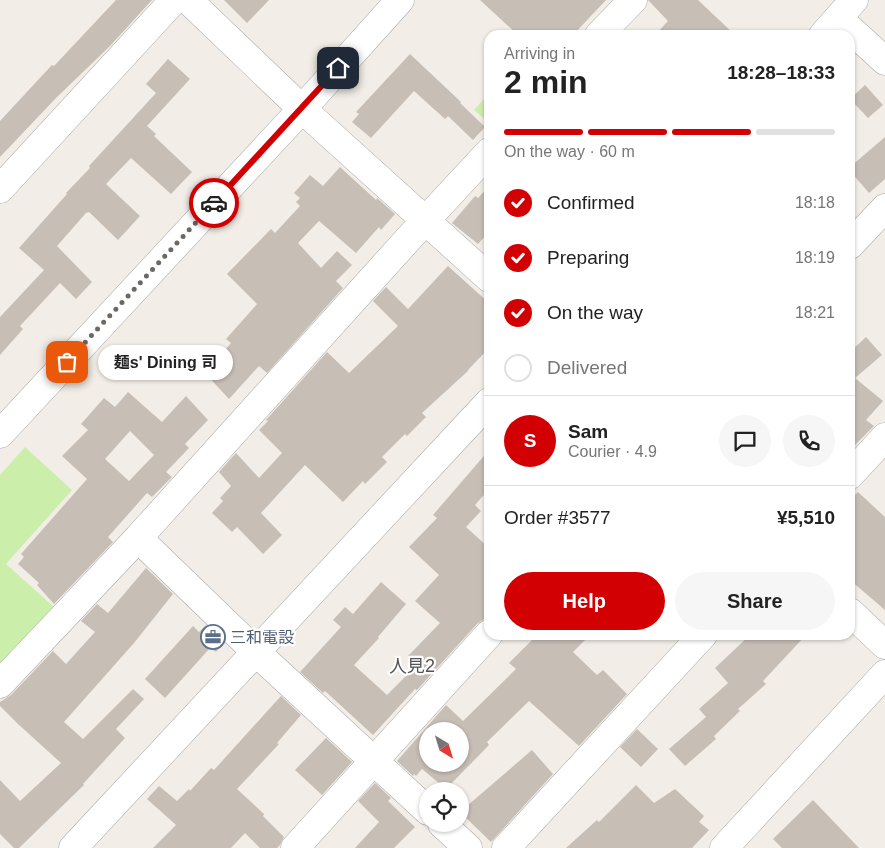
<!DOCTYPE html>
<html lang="en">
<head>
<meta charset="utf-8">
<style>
	body { margin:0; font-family:Helvetica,"Noto Sans JP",sans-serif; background:#f6f6f6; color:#222; height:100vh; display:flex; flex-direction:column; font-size:19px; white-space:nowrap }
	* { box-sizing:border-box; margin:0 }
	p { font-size:16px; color:#767676 }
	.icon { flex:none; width:28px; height:28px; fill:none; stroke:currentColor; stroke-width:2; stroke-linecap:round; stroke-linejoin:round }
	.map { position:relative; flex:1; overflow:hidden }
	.details { position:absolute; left:484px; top:30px; width:371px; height:610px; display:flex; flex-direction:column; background:#fff; border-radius:15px; box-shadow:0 1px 4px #0004 }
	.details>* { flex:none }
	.needle { width:32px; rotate:142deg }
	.controls { position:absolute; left:419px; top:722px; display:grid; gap:10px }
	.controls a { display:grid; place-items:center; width:50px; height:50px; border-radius:50%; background:#fff; box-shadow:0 1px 4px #0004; font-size:25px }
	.pin { position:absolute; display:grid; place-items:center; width:42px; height:42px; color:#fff; margin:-21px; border-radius:10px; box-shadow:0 2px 8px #0006 }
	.courier { position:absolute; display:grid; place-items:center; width:50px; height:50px; margin:-25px; border:4px solid #d20002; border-radius:50%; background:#fff; color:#222; box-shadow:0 1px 6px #0007 }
	.bubble { position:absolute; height:35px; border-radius:18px; background:#fff; box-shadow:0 1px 4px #0004; font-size:16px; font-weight:700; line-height:35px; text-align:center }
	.headline em { font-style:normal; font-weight:700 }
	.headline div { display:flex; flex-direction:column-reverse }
	.headline { display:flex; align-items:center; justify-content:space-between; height:85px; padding:0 20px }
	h1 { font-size:32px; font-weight:700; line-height:38px }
	.bar { display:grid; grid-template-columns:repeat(4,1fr); gap:8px 5px; align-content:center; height:60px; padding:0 20px }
	.bar i { height:6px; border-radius:4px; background:#e0e0e0 }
	.bar .on { background:#d20002 }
	.bar p { grid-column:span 4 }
	.line { display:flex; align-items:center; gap:12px; padding:0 20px; border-top:1px solid #e0e0e0 }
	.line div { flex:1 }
	.round { display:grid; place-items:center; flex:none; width:52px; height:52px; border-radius:26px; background:#f6f6f6 }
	ol { padding:0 20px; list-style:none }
	li { display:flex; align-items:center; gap:15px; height:55px }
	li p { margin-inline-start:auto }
	li .icon { padding:5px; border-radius:50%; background:#d20002; color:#fff; stroke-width:4 }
	li:last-child { color:#767676 }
	li i { width:28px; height:28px; border:2px solid #e0e0e0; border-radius:50% }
	.primary-button { display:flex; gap:10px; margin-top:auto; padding:10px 20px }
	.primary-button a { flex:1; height:58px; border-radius:30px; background:#d20002; color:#fff; font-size:20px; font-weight:700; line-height:58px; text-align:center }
	.primary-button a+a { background:#f6f6f6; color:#222 }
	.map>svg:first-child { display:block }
	.grass { fill:#cceeab }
	.building { fill:#c7beb6; fill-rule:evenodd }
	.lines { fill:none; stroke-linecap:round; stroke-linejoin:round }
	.minor-casing { stroke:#a8a8a8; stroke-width:29 }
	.minor { stroke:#fff; stroke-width:28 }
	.done { stroke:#6a6966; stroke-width:5; stroke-dasharray:0 9 }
	.route { stroke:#d20002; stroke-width:6 }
	.labels { text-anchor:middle; stroke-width:4.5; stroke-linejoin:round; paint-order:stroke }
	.service-label { font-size:16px; fill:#4e5e75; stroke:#fff; text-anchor:start }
	.neighbourhood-label { font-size:18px; fill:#545454; stroke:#fff }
</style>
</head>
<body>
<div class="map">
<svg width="885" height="848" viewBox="0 0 885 848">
	<rect width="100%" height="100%" fill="#f2eee7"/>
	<path class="grass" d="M485,98l4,3v22l-15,-13z
		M25,447l47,43 -66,74 48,43 -54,60v-192z"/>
	<path class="building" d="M116,0h36l-42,46 -54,52 -56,59v-36l38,-41 14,-15 2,1z
		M224,0h45l-22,23z
		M480,0h126l-33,35h-55z
		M648,0h50l37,35h-80l13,-14z
		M410,54l51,48 -1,1 25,24 -12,13 -25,-24 -3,3 -31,-28 -43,47 -19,-16 7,-8 -3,-2z
		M168,59l22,20 -43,47 9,8 -2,2 38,36 -21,22 -40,-36 -25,26 34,32 -22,24 -29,-28 -3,1 -29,33 35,36 -16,17 -16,-16 -40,43 3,3 -23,26v-38l44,-47 -25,-22 48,-54 -1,-1 24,-25 -1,-2 67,-73 -10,-9z
		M865,85l18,20 -15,13 -18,-19z
		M885,137v42l-16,14 -19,-22v-4z
		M340,167l36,33 1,-2 18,16 -14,16 -2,-3 -23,26 -37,-32 -21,22 23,25 16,-17 15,14 -16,16 7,7 -76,85 -8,-7 -30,33 -24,-26 26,-30 -5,-4 31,-35 -30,-30 44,-45 4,4 25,-27 -4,-4 4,-4 -6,-5 16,-18 13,11z
		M489,186v46l-11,12 -26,-21 23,-27 3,2z
		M448,266l41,37v45l-21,22v1l-46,42 4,4 -19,19 -2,-2 -23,23 5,5 -22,22 -2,-3 -20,21 -38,-37 -44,48 21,22 -19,19 -26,-27 -5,5 -20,-19 11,-12 -3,-3 11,-12 -12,-14 17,-19 23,25 23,-25 -23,-23 9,-9 -2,-1 61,-68 22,21 49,-47 -25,-25 13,-14 22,22z
		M866,337l16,18 -27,23 28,23 -17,19 8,6 -24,24v-98z
		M128,392l34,30 24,-26 22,24 -23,24 4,4 -23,24 6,5 -20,20 -5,-4 -39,44 5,5 -59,62 -17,-19 2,-2 -21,-19 6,-7 -3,-3 66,-75 -25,-23 26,-26 -7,-6 23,-26 11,9zM130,431l24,24 -25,26 -24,-22z
		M489,450v39l-14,16 6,6 -15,16 23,21v71h-5l-7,5 -60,66 -2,-1 -42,46 -48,-44 -2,2 -23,-21 41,-45 -8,-7 12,-13 8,7 28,-32 25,22 -28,33 1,1 -25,27 33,30 30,-30 -9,-9 32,-33 -25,-22 24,-26 -30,-28 28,-29 -4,-3z
		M858,492l27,25v93l-35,-30v-80z
		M146,568l27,26 -39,49 -70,79 19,17 50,-50 11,10 -28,30 9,9 -42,46 1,1 -65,63h-5l-14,-14v-54l20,21 41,-38 -43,-39 -18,-18v-4l11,-7 42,-44 13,13 29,-32 -14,-11 16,-17 11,9z
		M206,625l18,18 -8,9 -6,-4 -45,50 -20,-19 48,-53 6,6z
		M537,635h53l-17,17 24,23 6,-5 24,24 -48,52 -50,-45 -42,41 2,3 -43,44 -24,-20 -6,7 -2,-2 -1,2 -16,-15 49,-56 17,16 53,-52 -7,-6zM428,731h32v33h-34z
		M750,635h56l-43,46 3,3 -28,25 2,2 -26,25 2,3 -31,27 -16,-17 37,-32 -7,-8 29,-26 -13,-15z
		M281,696l20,19 -24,28 2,1 -42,45 27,25 -1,2 21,21 -4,8 -3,3h-17l-15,-15 -14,15h-78l23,-23 -29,-26 12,-13 18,15 12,-12 1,2 21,-23 3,2z
		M637,729l21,20 -17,18 -21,-20z
		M326,738l26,24 -30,33 -27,-25z
		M532,750l21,24 -62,68 -31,-30z
		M375,783l16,15 -3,3 27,26 -21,21h-39l24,-26 -21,-21z
		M636,785l18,18 21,-14 29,27 -5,6 10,8 -17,18h-126l31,-28 2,2z
		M813,800l46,48h-77l-9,-9z"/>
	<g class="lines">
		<defs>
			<path id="minor" d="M188,0l114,109 187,169
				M838,18l47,43
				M599,35l34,-35
				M823,35l31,-35
				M0,189l174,-189
				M850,245l35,-37
				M0,434l302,-325 98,-109
				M850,475l35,-38
				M138,538l119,115 171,158
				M850,612l35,33
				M0,684l138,-146 273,-302 78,-84
				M442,824l26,24
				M73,848l416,-446
				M295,848l194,-214
				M506,848l197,-213
				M724,848l161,-174"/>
		</defs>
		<use href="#minor" class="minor-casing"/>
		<use href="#minor" class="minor"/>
	</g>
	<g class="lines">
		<path class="done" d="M67,362l147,-159"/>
		<path class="route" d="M214,203l124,-135"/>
	</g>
	<defs>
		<symbol id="office-ring" viewBox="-11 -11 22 22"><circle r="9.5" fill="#fff" stroke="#5c6f8a" stroke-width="1.5"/><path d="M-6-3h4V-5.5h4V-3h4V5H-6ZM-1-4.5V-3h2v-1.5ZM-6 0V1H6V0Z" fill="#5c6f8a"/></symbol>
	</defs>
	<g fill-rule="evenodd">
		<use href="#office-ring" x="199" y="623" width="28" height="28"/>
	</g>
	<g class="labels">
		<g class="service-label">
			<text x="230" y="643">三和電設</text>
		</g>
		<g class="neighbourhood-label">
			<text x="412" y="672">人見2</text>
		</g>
	</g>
</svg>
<div class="controls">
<a><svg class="needle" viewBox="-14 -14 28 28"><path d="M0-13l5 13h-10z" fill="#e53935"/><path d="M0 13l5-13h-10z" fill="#767676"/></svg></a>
<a><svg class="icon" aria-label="locate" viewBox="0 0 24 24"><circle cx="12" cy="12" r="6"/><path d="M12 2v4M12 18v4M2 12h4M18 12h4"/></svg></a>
</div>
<div class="pin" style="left:67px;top:362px;background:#ea580c"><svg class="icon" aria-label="bag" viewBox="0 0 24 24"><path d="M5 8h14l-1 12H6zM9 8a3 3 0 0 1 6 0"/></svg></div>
<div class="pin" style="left:338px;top:68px;background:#1f2937"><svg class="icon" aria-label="home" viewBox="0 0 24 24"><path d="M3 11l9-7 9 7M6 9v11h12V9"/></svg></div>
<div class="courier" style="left:214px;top:203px"><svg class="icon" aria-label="car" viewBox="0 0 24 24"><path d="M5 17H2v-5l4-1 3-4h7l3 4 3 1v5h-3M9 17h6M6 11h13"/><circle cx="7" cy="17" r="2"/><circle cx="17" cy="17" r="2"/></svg></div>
<div class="bubble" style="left:98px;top:345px;width:135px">麺s' Dining 司</div>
<section class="details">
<div class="headline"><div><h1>2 min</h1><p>Arriving in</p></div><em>18:28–18:33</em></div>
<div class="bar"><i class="on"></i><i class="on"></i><i class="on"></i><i></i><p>On the way · 60 m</p></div>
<ol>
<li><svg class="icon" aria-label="check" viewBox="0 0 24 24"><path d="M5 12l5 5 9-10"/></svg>Confirmed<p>18:18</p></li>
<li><svg class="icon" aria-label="check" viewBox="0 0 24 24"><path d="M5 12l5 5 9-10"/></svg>Preparing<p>18:19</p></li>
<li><svg class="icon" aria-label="check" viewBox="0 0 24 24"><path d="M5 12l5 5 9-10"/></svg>On the way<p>18:21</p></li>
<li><i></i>Delivered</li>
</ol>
<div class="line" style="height:90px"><b class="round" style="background:#d20002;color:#fff">S</b><div><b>Sam</b><p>Courier · 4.9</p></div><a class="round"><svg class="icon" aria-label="chat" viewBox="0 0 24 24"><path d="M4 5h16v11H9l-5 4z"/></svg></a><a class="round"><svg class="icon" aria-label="phone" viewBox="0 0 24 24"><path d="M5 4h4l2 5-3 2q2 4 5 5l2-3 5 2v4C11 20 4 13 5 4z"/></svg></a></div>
<div class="line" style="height:65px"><div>Order #3577</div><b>¥5,510</b></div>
<div class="primary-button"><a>Help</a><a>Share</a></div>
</section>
</div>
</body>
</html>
